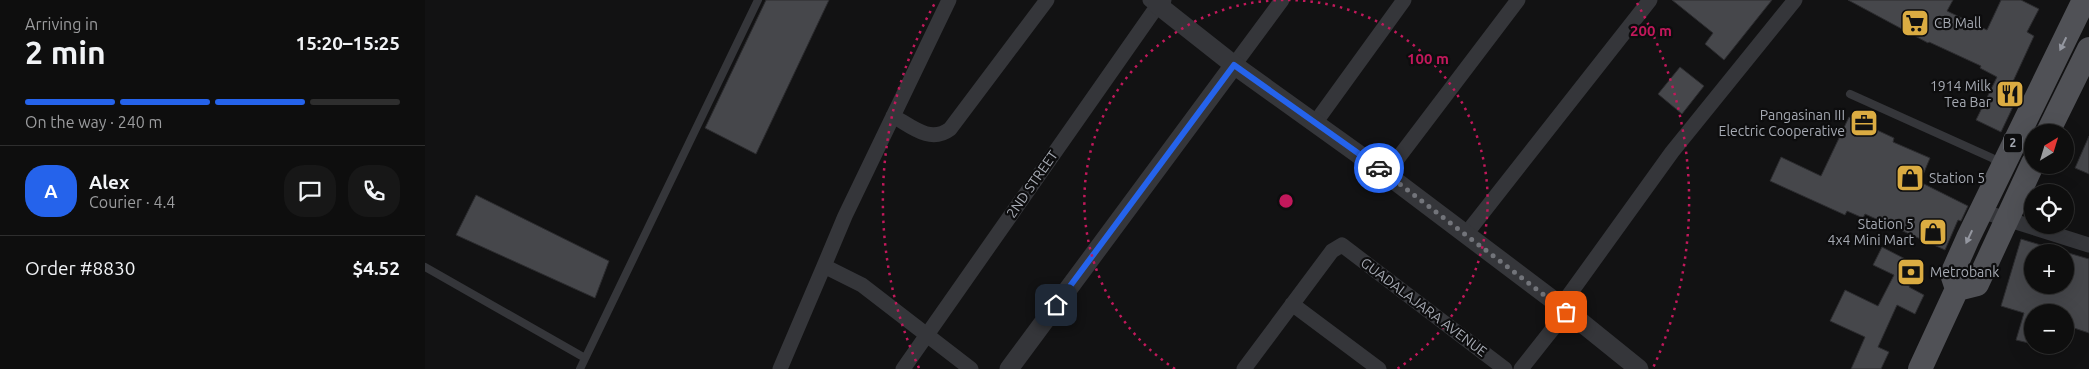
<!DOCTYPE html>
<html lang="en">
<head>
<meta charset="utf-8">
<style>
	body { margin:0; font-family:Ubuntu,sans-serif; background:#171717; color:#f1f3f6; height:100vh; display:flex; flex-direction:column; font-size:19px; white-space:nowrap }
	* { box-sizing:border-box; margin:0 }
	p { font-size:16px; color:#9b9c9e }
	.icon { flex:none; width:28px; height:28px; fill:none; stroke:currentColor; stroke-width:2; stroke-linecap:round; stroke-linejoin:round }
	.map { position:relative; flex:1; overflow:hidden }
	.panel { display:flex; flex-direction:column; background:#0e0e0e; width:425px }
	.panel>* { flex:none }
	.needle { width:32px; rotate:38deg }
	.controls { position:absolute; left:1599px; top:124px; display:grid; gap:10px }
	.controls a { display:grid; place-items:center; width:50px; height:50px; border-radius:50%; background:#0e0e0e; box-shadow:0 5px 20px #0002,0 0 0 1px #2e2e2e; font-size:25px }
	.pin { position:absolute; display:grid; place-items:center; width:42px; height:42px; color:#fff; margin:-21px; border-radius:10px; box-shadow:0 2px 8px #0006 }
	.courier { position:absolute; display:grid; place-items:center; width:50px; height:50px; margin:-25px; border:4px solid #2563eb; border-radius:50%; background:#fff; color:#222; box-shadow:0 1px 6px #0007 }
	.headline em { font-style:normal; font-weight:700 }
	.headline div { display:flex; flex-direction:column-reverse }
	.headline { display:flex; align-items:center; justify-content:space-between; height:85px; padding:0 25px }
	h1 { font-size:32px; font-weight:700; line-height:38px }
	.bar { display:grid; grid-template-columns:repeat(4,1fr); gap:8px 5px; align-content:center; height:60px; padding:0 25px }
	.bar i { height:6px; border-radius:4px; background:#2e2e2e }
	.bar .active { background:#2563eb }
	.bar p { grid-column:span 4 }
	.line { display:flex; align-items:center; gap:12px; padding:0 25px; border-top:1px solid #2e2e2e }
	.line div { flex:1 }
	.round { display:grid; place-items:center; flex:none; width:52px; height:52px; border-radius:20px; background:#171717 }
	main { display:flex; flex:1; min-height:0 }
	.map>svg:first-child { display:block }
	.building { fill:#46474b; stroke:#2c2c2f }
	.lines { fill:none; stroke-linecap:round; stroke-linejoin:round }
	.service { stroke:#35363a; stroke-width:8 }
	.minor { stroke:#35363a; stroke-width:15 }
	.tertiary { stroke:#35363a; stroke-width:19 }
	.primary { stroke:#505156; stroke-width:24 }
	.oneway { fill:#9497a0 }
	.done { stroke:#72747a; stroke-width:5; stroke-dasharray:0 9 }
	.route { stroke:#2563eb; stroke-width:6 }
	.ring { fill:none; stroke:#c2185b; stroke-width:2.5; stroke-dasharray:2.5 5 }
	.labels { text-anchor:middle; stroke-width:4.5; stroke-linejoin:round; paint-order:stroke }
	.shield { fill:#0d0d0e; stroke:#777a81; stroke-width:1 }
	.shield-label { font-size:12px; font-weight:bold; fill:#a5a9b2 }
	.poi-label { font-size:14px; fill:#a5a9b2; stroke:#0d0d0e; text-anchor:start }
	.street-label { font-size:14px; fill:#a5a9b2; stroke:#0d0d0e }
	.centre { fill:#c2185b; stroke:#0d0d0e; stroke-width:2.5 }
	.ring-label { font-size:15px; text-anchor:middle; font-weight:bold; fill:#c2185b; stroke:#0d0d0e; stroke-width:4.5; stroke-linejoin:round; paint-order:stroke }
</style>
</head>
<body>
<main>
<section class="panel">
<div class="headline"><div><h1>2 min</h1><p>Arriving in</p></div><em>15:20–15:25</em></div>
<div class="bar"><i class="active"></i><i class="active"></i><i class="active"></i><i></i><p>On the way · 240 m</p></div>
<div class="line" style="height:90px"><b class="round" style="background:#2563eb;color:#fff">A</b><div><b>Alex</b><p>Courier · 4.4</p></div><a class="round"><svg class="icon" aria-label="chat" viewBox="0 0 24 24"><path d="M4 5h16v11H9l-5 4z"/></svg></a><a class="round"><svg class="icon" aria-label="phone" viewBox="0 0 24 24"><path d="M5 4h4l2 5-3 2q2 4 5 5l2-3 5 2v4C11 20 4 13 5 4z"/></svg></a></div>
<div class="line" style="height:65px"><div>Order #8830</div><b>$4.52</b></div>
</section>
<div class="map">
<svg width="1664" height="369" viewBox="0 0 1664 369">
	<rect width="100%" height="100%" fill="#121213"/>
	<path class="building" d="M341,0h63l-73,154 -51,-26z
		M1247,0h100l-48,60 -19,-16 8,-11z
		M1423,0h105l-6,11 40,19 14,-30h20l18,9 -12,23 7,4 -24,52 10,4 -19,40 -25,-12 21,-43 -17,-9 1,-2 -52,-24 -1,1z
		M1255,67l24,19 -22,28 -24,-20z
		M1424,117l45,21 -1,4 37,16 -10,24 48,24 -7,15 -3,-1 -13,30 -80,-36 -2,4 -16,-7 -2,4 -75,-34 11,-24 40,19z
		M1664,136v38l-14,-6z
		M51,195l133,66 -14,37 -139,-63z
		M1596,239l36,11 -1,2h-23v33h32v-33l24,7v74l-24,-8v-13h-32v32l-17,-4 8,-27 -23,-7z
		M1457,247l37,19 -10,21 15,8 -9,19 -18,-9 -19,42 11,5 -8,17h-30l14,-32 -35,-16 15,-31 33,16 16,-31 -21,-10z"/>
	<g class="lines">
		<path class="service" d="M1425,94l142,64 8,7
			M0,267l160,91
			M155,369l178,-369"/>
		<path class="minor" d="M524,0l-104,216 -21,50 38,19 109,84
			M809,65l48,-65
			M468,116c18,10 37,28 57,13l97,-129
			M890,123l89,-123
			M961,174l132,-174
			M1556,211l108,34
			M1041,234l184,-234
			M867,304l87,65
			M1136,306l111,-154 123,-152
			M355,369l44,-103
			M478,369l255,-364 -8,-5
			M819,369l88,-118 10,-6 163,124
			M1096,369l45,-57"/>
		<path class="tertiary" d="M737,0l-4,5 76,60 152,109 175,132 78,63
			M584,369l225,-304"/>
		<path class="primary" d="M1623,132l41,-83
			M1532,289l20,-5 56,-121
			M1495,369l37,-80 -5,-15 16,-36 116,-238"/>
	</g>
	<defs><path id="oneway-solid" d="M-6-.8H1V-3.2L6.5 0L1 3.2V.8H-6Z" transform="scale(1.25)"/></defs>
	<g class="oneway">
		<use href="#oneway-solid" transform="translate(1638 44) rotate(116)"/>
		<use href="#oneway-solid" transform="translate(1544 237) rotate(115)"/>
	</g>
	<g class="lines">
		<path class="done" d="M954,168l187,144"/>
		<path class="route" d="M631,305l178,-240 145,103"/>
	</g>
	<g class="ring">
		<path d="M750 369A201 201 0 0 1 859 0M863 0A201 201 0 0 1 972 369"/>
		<path d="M494 368A403 403 0 0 1 510 3M1212 3A403 403 0 0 1 1228 368"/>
	</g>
	<defs>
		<symbol id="supermarket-square" viewBox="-11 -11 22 22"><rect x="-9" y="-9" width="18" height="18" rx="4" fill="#dbac42" stroke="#0d0d0e"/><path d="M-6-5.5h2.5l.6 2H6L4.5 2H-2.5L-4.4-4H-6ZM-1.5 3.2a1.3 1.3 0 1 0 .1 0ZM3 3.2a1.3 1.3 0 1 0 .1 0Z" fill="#111"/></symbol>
		<symbol id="restaurant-square" viewBox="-11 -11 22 22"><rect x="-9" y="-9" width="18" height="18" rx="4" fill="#dbac42" stroke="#0d0d0e"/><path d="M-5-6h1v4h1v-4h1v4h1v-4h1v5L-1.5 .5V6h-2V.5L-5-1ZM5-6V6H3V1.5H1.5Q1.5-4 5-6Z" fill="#111"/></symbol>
		<symbol id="office-square" viewBox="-11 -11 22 22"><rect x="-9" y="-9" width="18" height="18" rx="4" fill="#dbac42" stroke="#0d0d0e"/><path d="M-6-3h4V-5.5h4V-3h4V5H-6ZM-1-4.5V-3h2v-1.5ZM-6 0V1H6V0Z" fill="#111"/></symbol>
		<symbol id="shop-square" viewBox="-11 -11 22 22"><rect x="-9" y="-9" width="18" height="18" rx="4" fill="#dbac42" stroke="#0d0d0e"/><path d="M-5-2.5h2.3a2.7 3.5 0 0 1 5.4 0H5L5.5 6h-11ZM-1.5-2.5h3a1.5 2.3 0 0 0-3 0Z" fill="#111"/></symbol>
		<symbol id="bank-square" viewBox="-11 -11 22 22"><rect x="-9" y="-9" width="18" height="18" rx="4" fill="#dbac42" stroke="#0d0d0e"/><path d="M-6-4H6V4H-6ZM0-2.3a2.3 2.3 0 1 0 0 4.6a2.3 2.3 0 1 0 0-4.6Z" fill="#111"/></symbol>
	</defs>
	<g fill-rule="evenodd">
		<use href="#supermarket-square" x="1474" y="7" width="32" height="32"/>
		<use href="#restaurant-square" x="1569" y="78" width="32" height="32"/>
		<use href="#office-square" x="1423" y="107" width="32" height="32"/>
		<use href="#shop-square" x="1469" y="162" width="32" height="32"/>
		<use href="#shop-square" x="1492" y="216" width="32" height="32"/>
		<use href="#bank-square" x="1470" y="256" width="32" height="32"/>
	</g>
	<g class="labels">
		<rect class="shield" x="1579" y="133.5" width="18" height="19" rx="4"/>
		<g class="shield-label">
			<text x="1588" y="147">2</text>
		</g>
		<g class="poi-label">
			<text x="1509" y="28">CB Mall</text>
			<text x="1566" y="91" text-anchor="end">1914 Milk<tspan x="1566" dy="16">Tea Bar</tspan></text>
			<text x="1420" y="120" text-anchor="end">Pangasinan III<tspan x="1420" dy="16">Electric Cooperative</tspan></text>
			<text x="1504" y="183">Station 5</text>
			<text x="1489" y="229" text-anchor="end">Station 5<tspan x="1489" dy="16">4x4 Mini Mart</tspan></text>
			<text x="1505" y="277">Metrobank</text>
		</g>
		<g class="street-label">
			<text transform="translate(607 184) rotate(-55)" y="5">2ND STREET</text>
			<text transform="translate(999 307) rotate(37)" y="5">GUADALAJARA AVENUE</text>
		</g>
	</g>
	<circle cx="861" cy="201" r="8" class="centre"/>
	<g class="ring-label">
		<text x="1226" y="36">200 m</text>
		<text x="1003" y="64">100 m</text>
	</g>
</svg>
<div class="controls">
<a><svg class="needle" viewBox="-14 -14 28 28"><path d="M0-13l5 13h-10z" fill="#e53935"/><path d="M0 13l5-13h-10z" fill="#9b9c9e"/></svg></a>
<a><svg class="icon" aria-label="locate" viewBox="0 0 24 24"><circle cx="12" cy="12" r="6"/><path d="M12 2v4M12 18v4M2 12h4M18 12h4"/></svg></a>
<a>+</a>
<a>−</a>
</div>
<div class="pin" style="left:1141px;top:312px;background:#ea580c"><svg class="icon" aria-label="bag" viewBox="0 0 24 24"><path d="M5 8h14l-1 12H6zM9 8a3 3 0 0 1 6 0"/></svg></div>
<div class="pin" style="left:631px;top:305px;background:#1f2937"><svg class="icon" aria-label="home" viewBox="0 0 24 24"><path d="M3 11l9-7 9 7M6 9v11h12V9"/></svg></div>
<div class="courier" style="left:954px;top:168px"><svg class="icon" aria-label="car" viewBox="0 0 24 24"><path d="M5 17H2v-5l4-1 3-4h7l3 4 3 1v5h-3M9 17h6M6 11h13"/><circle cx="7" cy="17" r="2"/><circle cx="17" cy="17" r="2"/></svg></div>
</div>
</main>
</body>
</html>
